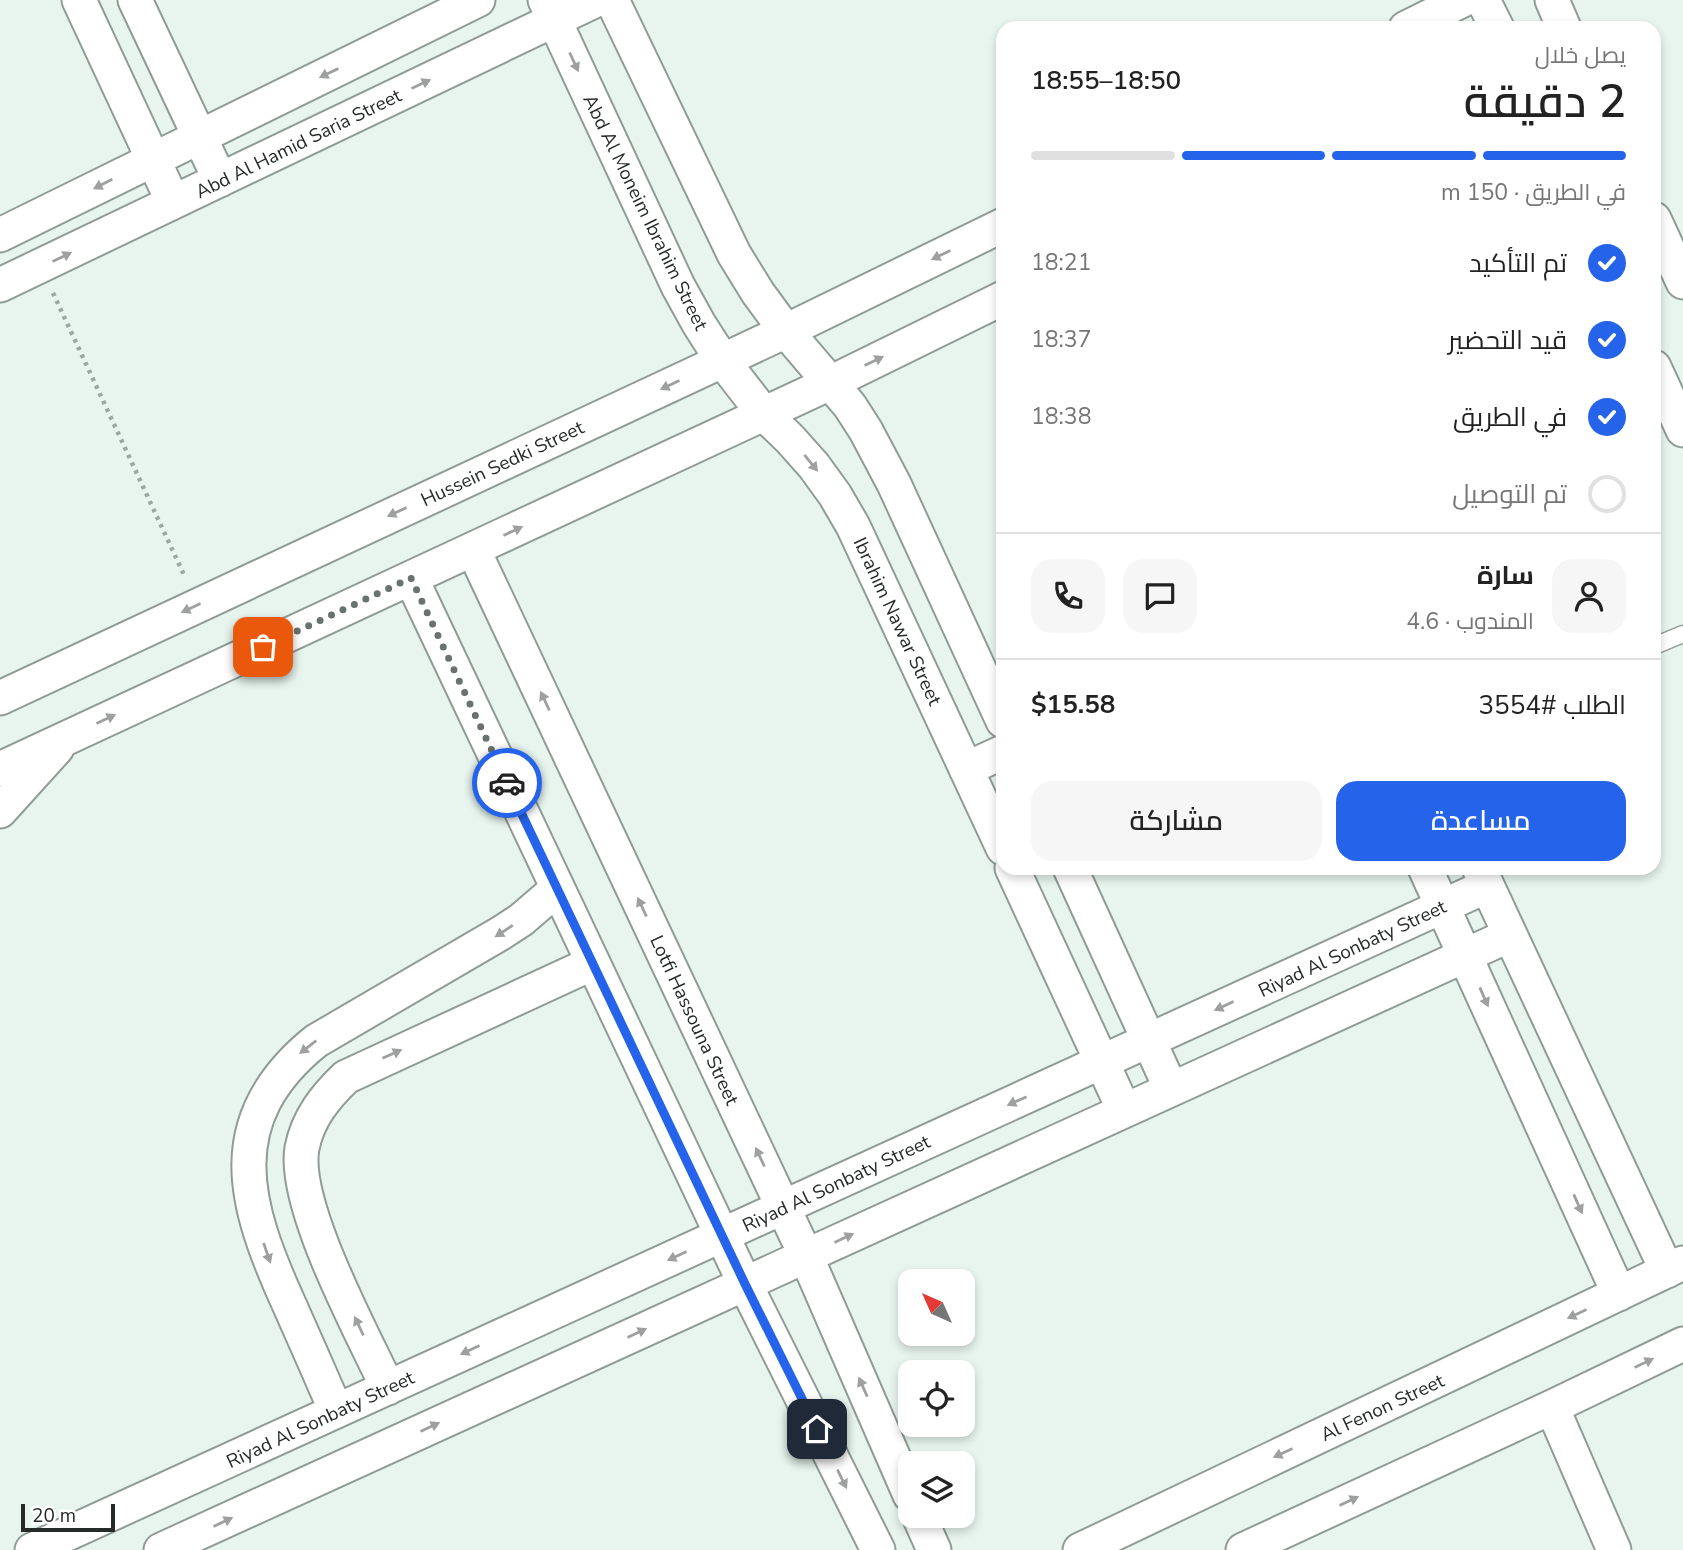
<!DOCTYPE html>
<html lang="ar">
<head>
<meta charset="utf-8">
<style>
	body { margin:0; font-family:"Nunito Sans",Cairo,sans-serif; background:#f6f6f6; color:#222; direction:rtl; height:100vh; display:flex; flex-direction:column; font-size:26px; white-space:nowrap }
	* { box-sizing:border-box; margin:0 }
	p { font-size:23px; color:#767676 }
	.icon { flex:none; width:38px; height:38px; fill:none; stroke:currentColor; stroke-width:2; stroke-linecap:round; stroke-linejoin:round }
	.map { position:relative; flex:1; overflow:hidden; direction:ltr }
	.panel { position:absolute; left:996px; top:21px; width:665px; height:854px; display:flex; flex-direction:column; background:#fff; border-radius:21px; box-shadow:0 4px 10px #0003; direction:rtl }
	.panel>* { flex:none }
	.needle { width:46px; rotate:315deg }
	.buttons { position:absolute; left:898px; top:1269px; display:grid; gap:14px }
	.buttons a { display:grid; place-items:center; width:77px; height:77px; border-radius:14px; background:#fff; box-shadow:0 4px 10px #0003; font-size:35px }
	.scale { position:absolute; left:21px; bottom:18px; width:94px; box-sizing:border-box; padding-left:7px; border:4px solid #262b29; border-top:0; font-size:19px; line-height:24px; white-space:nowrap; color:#262b29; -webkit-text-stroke:5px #fff; paint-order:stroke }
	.pin { position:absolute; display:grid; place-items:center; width:60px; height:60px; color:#fff; margin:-30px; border-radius:14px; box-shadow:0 4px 10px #0006 }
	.courier { position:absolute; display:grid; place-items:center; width:70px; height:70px; margin:-35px; border:5px solid #2563eb; border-radius:50%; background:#fff; color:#222; box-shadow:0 2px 9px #0007 }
	.summary em { font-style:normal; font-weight:600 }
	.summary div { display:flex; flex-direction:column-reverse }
	.summary { display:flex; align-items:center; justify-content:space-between; height:119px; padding:0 35px }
	h1 { font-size:46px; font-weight:600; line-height:52px }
	.bar { display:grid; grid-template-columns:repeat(4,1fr); gap:10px 7px; align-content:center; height:84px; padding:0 35px }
	.bar i { height:9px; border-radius:5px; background:#e0e0e0 }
	.bar .current { background:#2563eb }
	.bar p { grid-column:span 4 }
	.line { display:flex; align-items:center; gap:18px; padding:0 35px; border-top:2px solid #e0e0e0 }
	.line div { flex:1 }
	.round { display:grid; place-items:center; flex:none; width:74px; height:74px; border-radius:21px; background:#f6f6f6 }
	ol { padding:0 35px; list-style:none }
	li { display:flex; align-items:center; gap:21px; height:77px }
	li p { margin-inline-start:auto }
	li .icon { padding:7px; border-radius:50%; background:#2563eb; color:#fff; stroke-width:4 }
	li:last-child { color:#767676 }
	li i { width:38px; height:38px; border:4px solid #e0e0e0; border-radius:50% }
	.cta { display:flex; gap:14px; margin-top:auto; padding:14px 35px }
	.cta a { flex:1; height:80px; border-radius:21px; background:#2563eb; color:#fff; font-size:28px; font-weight:600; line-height:80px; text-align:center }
	.cta a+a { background:#f6f6f6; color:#222 }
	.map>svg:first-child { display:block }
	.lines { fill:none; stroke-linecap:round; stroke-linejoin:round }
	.lane-casing { stroke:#8f9c95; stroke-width:19 }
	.street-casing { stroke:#8f9c95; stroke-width:37 }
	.path { stroke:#9ca7a2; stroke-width:4.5; stroke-dasharray:3.5 5; stroke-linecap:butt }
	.lane { stroke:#fff; stroke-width:16 }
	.street { stroke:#fff; stroke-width:33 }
	.oneway { fill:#9da09f }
	.done { stroke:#6a726e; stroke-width:7; stroke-dasharray:0 12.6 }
	.route { stroke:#2563eb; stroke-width:9 }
	.labels { text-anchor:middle; stroke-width:5; stroke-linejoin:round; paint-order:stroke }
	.street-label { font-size:19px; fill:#262b29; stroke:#fff }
</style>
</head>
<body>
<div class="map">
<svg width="1683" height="1550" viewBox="0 0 1683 1550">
	<rect width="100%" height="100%" fill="#e7f5ee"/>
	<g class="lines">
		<defs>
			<path id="lane" d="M1654,646l29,-12"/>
			<path id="street" d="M79,0l94,202
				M135,0l85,180
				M545,0l133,286 21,38 23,36 42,54 26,25 24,27 21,29 18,31 150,322
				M612,0l122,254 24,39 28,38 64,75 16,25 28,53 109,237
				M1483,0l14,28
				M1552,0l12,28
				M1406,28l57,-28
				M1654,219l29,63
				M0,235l478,-235
				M0,285l596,-285
				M1654,367l29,63
				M473,549l333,707 104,239
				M411,578l334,706 133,266
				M0,698l786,-367 217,-106
				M0,769l830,-386 173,-85
				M966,769l37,-17
				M0,811l57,-63
				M1012,868l112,242
				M1070,868l101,221
				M1425,868l194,426
				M1479,868l188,403
				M388,1388c-26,-55 -96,-184 -86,-240 6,-30 23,-51 44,-71l247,-114
				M1552,1407l62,143
				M336,1411c-15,-35 -31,-71 -47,-107 -45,-99 -71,-184 27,-263l185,-108 20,-13 36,-31
				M919,1516l15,34
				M32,1550l1455,-664
				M161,1550l1349,-615
				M1080,1550l603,-287
				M1243,1550l309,-143 131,-63"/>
		</defs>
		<use href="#lane" class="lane-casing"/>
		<use href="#street" class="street-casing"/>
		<path class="path" d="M53,293l132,284"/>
		<use href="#lane" class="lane"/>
		<use href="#street" class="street"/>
	</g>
	<defs><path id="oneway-solid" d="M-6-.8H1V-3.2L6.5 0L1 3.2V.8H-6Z" transform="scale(1.75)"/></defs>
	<g class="oneway">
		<use href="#oneway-solid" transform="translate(574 62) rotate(65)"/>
		<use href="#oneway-solid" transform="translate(329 73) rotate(154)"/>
		<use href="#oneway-solid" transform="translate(421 84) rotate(-25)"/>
		<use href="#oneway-solid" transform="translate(103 184) rotate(153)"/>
		<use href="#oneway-solid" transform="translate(941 255) rotate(154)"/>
		<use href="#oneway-solid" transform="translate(62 257) rotate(-26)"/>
		<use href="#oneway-solid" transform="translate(874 361) rotate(-26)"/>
		<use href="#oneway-solid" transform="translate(670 385) rotate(155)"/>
		<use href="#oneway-solid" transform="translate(811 463) rotate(51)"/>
		<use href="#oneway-solid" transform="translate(397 512) rotate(155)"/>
		<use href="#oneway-solid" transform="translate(513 531) rotate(-25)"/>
		<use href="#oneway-solid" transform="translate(191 608) rotate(155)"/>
		<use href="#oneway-solid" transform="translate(545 701) rotate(-115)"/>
		<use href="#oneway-solid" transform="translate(106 719) rotate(-25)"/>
		<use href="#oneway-solid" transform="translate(642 907) rotate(-115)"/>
		<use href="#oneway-solid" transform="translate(504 931) rotate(147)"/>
		<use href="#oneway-solid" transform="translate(1484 997) rotate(66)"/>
		<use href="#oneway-solid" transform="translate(1224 1006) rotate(155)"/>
		<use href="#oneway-solid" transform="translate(308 1047) rotate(142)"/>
		<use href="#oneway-solid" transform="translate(392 1054) rotate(-24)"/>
		<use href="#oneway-solid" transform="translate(1017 1101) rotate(156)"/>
		<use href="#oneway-solid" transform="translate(760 1157) rotate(-115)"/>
		<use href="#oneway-solid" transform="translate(1578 1204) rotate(66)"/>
		<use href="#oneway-solid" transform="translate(844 1238) rotate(-25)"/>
		<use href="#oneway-solid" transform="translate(267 1253) rotate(71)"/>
		<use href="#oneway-solid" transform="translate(677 1256) rotate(155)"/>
		<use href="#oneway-solid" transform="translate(1577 1314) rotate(155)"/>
		<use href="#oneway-solid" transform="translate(359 1326) rotate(-115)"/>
		<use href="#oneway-solid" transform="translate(637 1333) rotate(-25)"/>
		<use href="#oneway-solid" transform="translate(470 1350) rotate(155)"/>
		<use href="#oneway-solid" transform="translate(1644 1363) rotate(-26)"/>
		<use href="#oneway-solid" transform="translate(863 1387) rotate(-114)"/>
		<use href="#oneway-solid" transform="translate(430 1427) rotate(-25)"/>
		<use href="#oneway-solid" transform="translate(1283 1453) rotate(155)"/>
		<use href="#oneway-solid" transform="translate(842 1479) rotate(64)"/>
		<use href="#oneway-solid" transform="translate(1349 1501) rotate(-25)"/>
		<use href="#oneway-solid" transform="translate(223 1522) rotate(-25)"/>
	</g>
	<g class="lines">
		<path class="done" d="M263,647l148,-69 96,205"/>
		<path class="route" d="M507,783l238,501 72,145"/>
	</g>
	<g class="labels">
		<g class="street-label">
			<text transform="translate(298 143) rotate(-26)" y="7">Abd Al Hamid Saria Street</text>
			<text transform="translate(646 212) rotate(64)" y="7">Abd Al Moneim Ibrahim Street</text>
			<text transform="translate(502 463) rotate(-25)" y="7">Hussein Sedki Street</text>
			<text transform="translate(898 621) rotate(65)" y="7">Ibrahim Nawar Street</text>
			<text transform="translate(1352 948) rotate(-25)" y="7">Riyad Al Sonbaty Street</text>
			<text transform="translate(695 1020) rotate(65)" y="7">Lotfi Hassouna Street</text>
			<text transform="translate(836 1183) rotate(-25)" y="7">Riyad Al Sonbaty Street</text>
			<text transform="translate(1382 1407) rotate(-25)" y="7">Al Fenon Street</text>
			<text transform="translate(320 1419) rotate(-25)" y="7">Riyad Al Sonbaty Street</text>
		</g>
	</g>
</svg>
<div class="buttons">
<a><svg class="needle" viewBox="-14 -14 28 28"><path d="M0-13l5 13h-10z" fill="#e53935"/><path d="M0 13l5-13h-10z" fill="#767676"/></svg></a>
<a><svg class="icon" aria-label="locate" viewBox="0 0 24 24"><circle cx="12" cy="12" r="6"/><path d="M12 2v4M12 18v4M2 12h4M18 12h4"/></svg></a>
<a><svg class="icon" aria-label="layers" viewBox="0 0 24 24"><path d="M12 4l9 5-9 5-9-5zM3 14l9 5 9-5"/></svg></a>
</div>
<div class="scale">20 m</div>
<div class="pin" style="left:263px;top:647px;background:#ea580c"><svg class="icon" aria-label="bag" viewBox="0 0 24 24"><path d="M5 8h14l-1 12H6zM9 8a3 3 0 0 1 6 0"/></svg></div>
<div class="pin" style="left:817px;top:1429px;background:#1f2937"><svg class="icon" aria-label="home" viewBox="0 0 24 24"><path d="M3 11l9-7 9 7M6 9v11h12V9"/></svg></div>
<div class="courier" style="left:507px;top:783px"><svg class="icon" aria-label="car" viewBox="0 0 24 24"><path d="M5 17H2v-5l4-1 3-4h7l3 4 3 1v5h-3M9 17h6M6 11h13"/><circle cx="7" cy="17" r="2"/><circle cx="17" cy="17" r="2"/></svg></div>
<section class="panel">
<div class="summary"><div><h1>2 دقيقة</h1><p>يصل خلال</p></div><em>18:50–18:55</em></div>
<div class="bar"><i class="current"></i><i class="current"></i><i class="current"></i><i></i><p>في الطريق · 150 m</p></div>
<ol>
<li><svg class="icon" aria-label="check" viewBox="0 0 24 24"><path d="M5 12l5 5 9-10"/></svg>تم التأكيد<p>18:21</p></li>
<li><svg class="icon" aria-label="check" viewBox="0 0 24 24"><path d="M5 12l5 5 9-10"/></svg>قيد التحضير<p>18:37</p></li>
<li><svg class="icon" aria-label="check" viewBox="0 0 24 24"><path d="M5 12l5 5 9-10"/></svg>في الطريق<p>18:38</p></li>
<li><i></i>تم التوصيل</li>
</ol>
<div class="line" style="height:126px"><a class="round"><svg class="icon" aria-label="person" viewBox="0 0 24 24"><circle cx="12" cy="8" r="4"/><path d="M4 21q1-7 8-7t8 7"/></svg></a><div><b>سارة</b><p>المندوب · 4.6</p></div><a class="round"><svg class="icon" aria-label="chat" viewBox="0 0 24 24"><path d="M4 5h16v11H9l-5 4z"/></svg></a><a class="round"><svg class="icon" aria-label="phone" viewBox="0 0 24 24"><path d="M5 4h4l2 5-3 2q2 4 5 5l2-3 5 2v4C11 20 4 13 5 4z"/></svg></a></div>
<div class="line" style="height:91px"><div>الطلب #3554</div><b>$15.58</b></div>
<div class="cta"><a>مساعدة</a><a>مشاركة</a></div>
</section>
</div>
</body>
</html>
